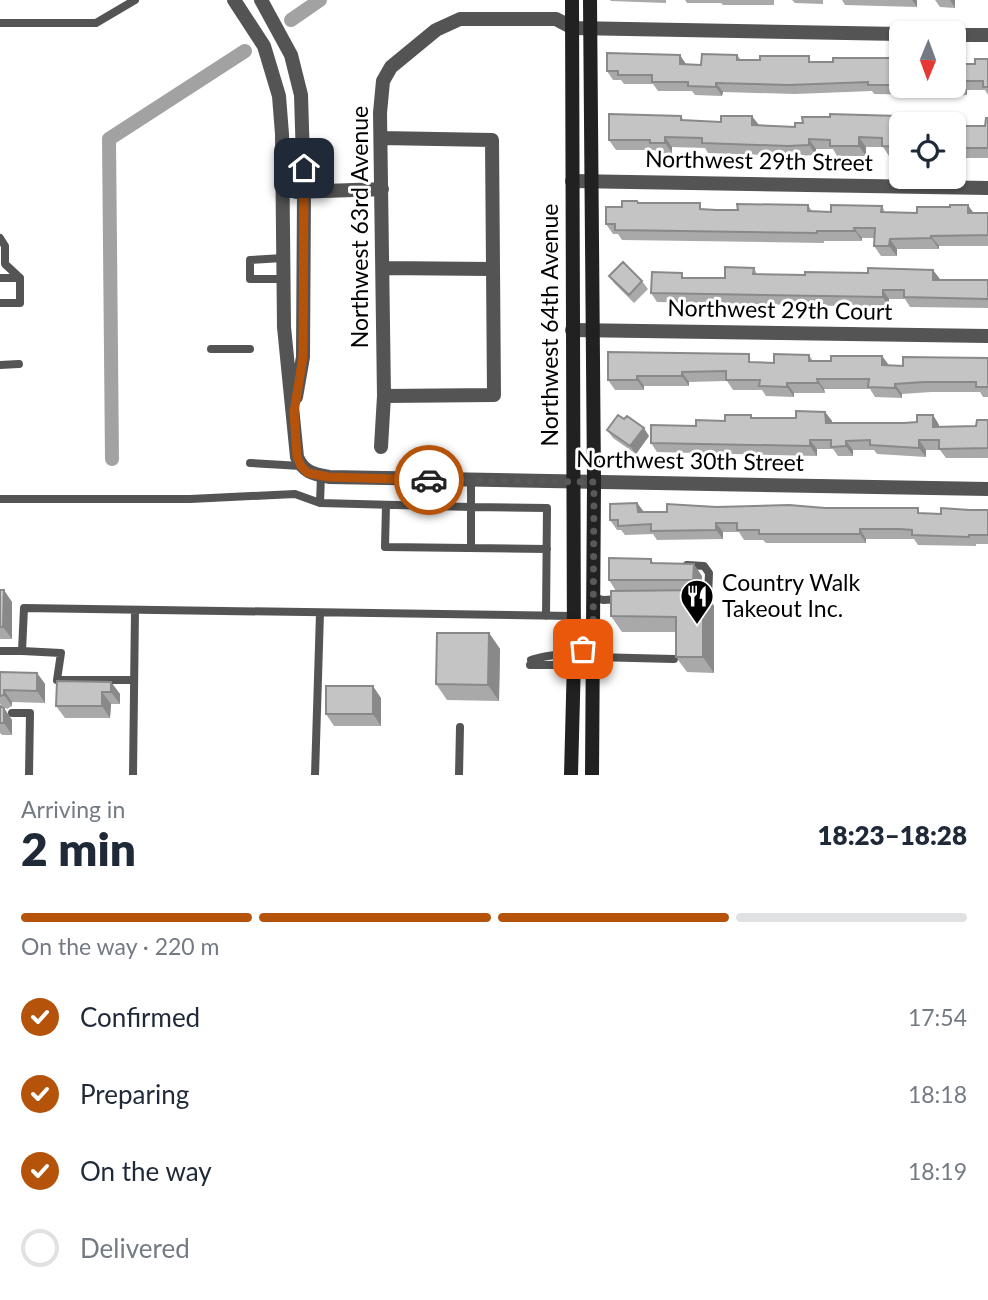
<!DOCTYPE html>
<html lang="en">
<head>
<meta charset="utf-8">
<style>
	body { margin:0; font-family:Lato,sans-serif; background:#f2f2f3; color:#1f2937; height:100vh; display:flex; flex-direction:column; font-size:26px; white-space:nowrap }
	* { box-sizing:border-box; margin:0 }
	p { font-size:23px; color:#747a83 }
	.icon { flex:none; width:38px; height:38px; fill:none; stroke:currentColor; stroke-width:2; stroke-linecap:round; stroke-linejoin:round }
	.map { position:relative; height:775px; overflow:hidden }
	.panel { display:flex; flex-direction:column; background:#fff; flex:1 }
	.panel>* { flex:none }
	.needle { width:46px; rotate:181deg }
	.tools { position:absolute; left:889px; top:21px; display:grid; gap:14px }
	.tools a { display:grid; place-items:center; width:77px; height:77px; border-radius:10px; background:#fff; box-shadow:0 2px 5px #0004; font-size:35px }
	.pin { position:absolute; display:grid; place-items:center; width:60px; height:60px; color:#fff; margin:-30px; border-radius:14px; box-shadow:0 4px 10px #0006 }
	.courier { position:absolute; display:grid; place-items:center; width:70px; height:70px; margin:-35px; border:5px solid #b45309; border-radius:50%; background:#fff; color:#222; box-shadow:0 2px 9px #0007 }
	.overview em { font-style:normal; font-weight:800 }
	.overview div { display:flex; flex-direction:column-reverse }
	.overview { display:flex; align-items:center; justify-content:space-between; height:119px; padding:0 21px }
	h1 { font-size:46px; font-weight:800; line-height:52px }
	.bar { display:grid; grid-template-columns:repeat(4,1fr); gap:10px 7px; align-content:center; height:84px; padding:0 21px }
	.bar i { height:9px; border-radius:5px; background:#e0e1e3 }
	.bar .active { background:#b45309 }
	.bar p { grid-column:span 4 }
	ol { padding:0 21px; list-style:none }
	li { display:flex; align-items:center; gap:21px; height:77px }
	li p { margin-inline-start:auto }
	li .icon { padding:7px; border-radius:50%; background:#b45309; color:#fff; stroke-width:4 }
	li:last-child { color:#747a83 }
	li i { width:38px; height:38px; border:4px solid #e0e1e3; border-radius:50% }
	.map>svg:first-child { display:block }
	.lines { fill:none; stroke-linecap:round; stroke-linejoin:round }
	.canal { stroke:#a2a2a2; stroke-width:14 }
	.lane { stroke:#545454; stroke-width:8 }
	.street { stroke:#545454; stroke-width:14 }
	.secondary { stroke:#212121; stroke-width:14 }
	.wall { fill:#a9a9a9 }
	.shaded-wall { fill:#898989 }
	.building { fill:#c4c4c4; stroke:#898989; stroke-width:2 }
	.done { stroke:#595959; stroke-width:7; stroke-dasharray:0 12.6 }
	.route { stroke:#b45309; stroke-width:9 }
	.labels { text-anchor:middle; stroke-width:6; stroke-linejoin:round; paint-order:stroke }
	.street-label { font-size:23px; fill:#000; stroke:#fff }
	.poi-label { font-size:23px; fill:#000; stroke:#fff; text-anchor:start }
</style>
</head>
<body>
<div class="map">
<svg width="988" height="775" viewBox="0 0 988 775">
	<rect width="100%" height="100%" fill="#fff"/>
	<g class="lines">
		<path class="canal" d="M291,20l29,-20
			M112,459l-3,-320 136,-88"/>
		<path class="lane" d="M0,23h96l39,-23
			M0,238l5,8v18l15,14v25h-20
			M283,258l-33,2v19h33
			M0,278h20
			M211,349h39
			M0,365l19,-1
			M250,463l51,3
			M321,475l-1,28 151,4v41
			M471,481v26l76,1 -1,108
			M0,499h190l105,-5 25,9
			M386,505l-1,42 162,2
			M687,565l17,1 5,7 -1,23 -11,2
			M593,597l10,3 19,-1
			M0,651h22l2,-43 549,8
			M22,651l39,2 -4,27h77
			M593,657l81,2
			M531,660c15,-4 28,-8 43,-1
			M530,665h25l19,10
			M12,713h18l-1,62
			M133,775l2,-165
			M315,775l5,-162
			M459,775l1,-48"/>
		<path class="street" d="M234,0l30,46 15,50 3,38 2,193 13,130c7,16 17,17 32,20l659,12
			M261,0l30,55 10,40 3,97 -1,165 -7,40
			M954,35h34
			M381,138l111,2 2,255 -110,1
			M572,181l416,7
			M296,192l86,-3
			M383,268l108,1
			M572,330l416,6
			M381,447l3,-51 -4,-283 3,-32 8,-14 45,-37 24,-11h96l17,9 328,6"/>
		<path class="secondary" d="M590,0l4,482 -2,293
			M571,775l3,-116 -2,-659"/>
	</g>
	<path class="wall" d="M610,0h56v3l-55,-2z
		M685,0h89v5h-51l-2,-2h-34z
		M792,0h31v4l-28,-1z
		M842,0h75v7l-72,-2z
		M935,0h36h-16v8l-15,-1z
		M737,55l4,5 72,2 88,24h53l3,-22h18l13,-5v36l-3,-5h-18v5l-14,1 -4,-7h-17v6l-58,-1 -2,-3 -77,3 -72,-2 -1,4 -27,-1 -3,-4h-34l-5,-7h-29l-3,-4h-8l-6,-9 79,-7 15,1z
		M681,116l3,5 111,6 106,-3v32h-12l-6,-9h-17v9h-29l-4,-7h-17v6l-21,1 -87,-3 -3,-5 -33,-1v6h-15l-2,-3h-39l-7,-10z
		M988,118v40h-34v-32h31z
		M637,201l2,2 66,6 33,1 70,-5 4,6 19,1 51,-6 3,6 103,1v33h-49v3h-42v7h-16l-7,-10v-8h-12v3h-38v2l-202,-3 -4,-6h-5l-7,-10 16,-17z
		M754,268l3,6 183,6h48v28l-78,-1 -5,-8h-16v8l-232,-5 -6,-9 34,-15h40z
		M609,276l33,5 6,8 -14,14 -19,-19z
		M809,355l4,6h18l51,-5 7,9 14,1 85,-8v39h-5l-3,-5h-49l-29,2v4l-27,-1 -5,-8h-46l1,4h-31v4l-28,-1 -4,-6h-29l-6,-9 -38,1v4h-45v4h-29l-7,-10 147,-18 19,1z
		M825,412l7,9v2h72l13,-1 16,-7 6,10v2l37,-1 12,-6v38h-42l-6,-8h-14v7l-49,-3 -3,-4h-21v6h-15l-5,-7h-16v7l-160,-4 -6,-9 45,-17 29,-5 26,-6 2,3h43z
		M607,430l42,6 -13,18 -23,-16z
		M637,503l7,9h23l49,-5 109,1 116,6 29,-4h18v34h-12v2l-58,-1 -4,-6h-48v4h-100l-3,-3h-19l-5,-8h-16v7l-66,1 -4,-6 -28,1 -4,-5h-4l-7,-10z
		M651,559l3,5 48,12 -1,14h2l11,16v67l-27,-1 -11,-15v-25h-54l-11,-16 5,-25 -7,-11z
		M0,590l12,12v37h-12z
		M489,633l11,16 -1,52 -52,-1 -11,-16z
		M0,672l37,1 8,11v19l-33,-1v4l-5,3 -5,-3 -2,-2z
		M111,682l9,12v10h-9l-1,14h-45l-9,-12z
		M381,698v28h-47l-8,-12z
		M4,708l8,12v15h-10l-2,-2v-10z"/>
	<path class="shaded-wall" d="M912,0h5v7z
		M950,0h5v8z
		M680,55l6,9h-6z
		M961,81l6,9v5l-6,-9z
		M716,83l7,9 -1,4 -6,-9z
		M926,86h3l3,3v6z
		M752,116l7,9h-7z
		M665,137l7,10v6l-7,-10z
		M859,137l7,10v9l-7,-10z
		M809,139l7,10v6l-7,-10z
		M968,205l7,10 -7,-2z
		M854,228l8,10v3l-7,-10z
		M931,236l8,10v3l-8,-11z
		M890,239l7,10v7l-8,-10z
		M933,270l7,9v10l-7,-9z
		M883,290l6,9v8l-6,-10z
		M882,356l7,10 -7,-1z
		M682,372l7,10v4l-7,-10z
		M637,376l7,10v4l-7,-10z
		M817,379l7,10 1,4 -7,-10z
		M787,383l7,10v4l-7,-10z
		M895,384l7,10v4l-7,-10z
		M825,412l7,9v12l-6,-10z
		M933,415l6,10v11l-6,-9z
		M644,428l5,8 -13,18 -6,-8z
		M810,440l7,9v7l-7,-10z
		M919,440l7,10v7l-7,-9z
		M846,441l7,9v6l-7,-10z
		M637,503l7,9h-6z
		M716,523l7,9v7l-7,-9z
		M860,529l6,10v4l-6,-9z
		M694,564l8,12 -1,16 -8,-12z
		M4,590l8,12v37l-9,-12z
		M703,590l11,16v67l-11,-16z
		M489,633l11,16 -1,52 -11,-16z
		M37,673l8,11v19l-8,-12z
		M111,682l9,12v10l-9,-12z
		M373,686l8,12v28l-8,-12z
		M4,690l8,12v4l-8,-11z
		M102,692l9,12 -1,14 -8,-12z
		M4,708l8,12v15l-8,-12z"/>
	<path class="building" d="M607,53l73,2v9l21,1 1,-11 35,1v5h23v-4h49v6h24v-4h68v27h-33v-3l-79,3 -73,-2v4l-28,-1v-4h-36v-7h-34v-4h-11z
		M975,59h13v28h-5v-6h-22v5l-14,1 7,-1v-22h21z
		M609,114l72,2v4l40,2v-6h31v9l43,2v-4h8l-1,-6h28v-3l68,2 -1,5h36v3h-32v23l-19,-1v-8l-23,-1v9h-29v-6l-21,-1v6l-21,1 -86,-3v-5l-37,-1v6h-15v-3h-41z
		M986,118h2v30h-34v-22h31z
		M622,201h15l1,2h62v6l16,1h22l-1,-6 71,1v6l23,1v-7l51,1 -1,6 36,1v-6h33v-2h18v8h20v22l-57,1v2l-41,1 -1,7h-15l1,-18h-21l1,3h-38v2l-202,-3v-6h-9v-17h16z
		M623,262l19,19 -13,14 -20,-19z
		M725,267l29,1 -1,6 52,1v-3l63,1v-5l65,2v10h55v19l-84,-2v-7h-21v7l-232,-4 1,-21 30,1v5h43z
		M608,352l141,2v8l25,1v-9l35,1v6h22v-5h51v9l21,1v-9l85,1v29h-12v-5h-52l-29,2v4l-27,-1 1,-8h-52l1,4h-31v4l-28,-1 1,-6h-34v-9l-44,1v4h-45v4h-29z
		M796,411l29,1 1,11h78l13,-1v-7h16v12l43,-1 1,-6h11v28l-49,1v-9h-20v8l-49,-3v-5l-24,1v5l-15,1v-7h-21v6l-159,-3v-18l45,1v-6l29,1v-6h26v3h45z
		M618,415l6,4 3,-3 17,12 -14,18 -23,-16z
		M637,503l1,9h29v-8l49,3 73,-2 36,3h93v5l23,1v-6l29,2h18v25h-19v2l-57,-2v-5l-12,-1h-40v5h-101v-4h-22v-7h-21v7l-65,1v-7l-33,2v-6h-8v-16z
		M609,558l42,1v4l43,1 -1,16h-84z
		M0,590h4l-1,37h-3z
		M703,590v67h-27v-40l-65,-1v-25z
		M437,633h52l-1,52 -52,-1z
		M0,672l37,1v18l-33,-1v5l-4,1z
		M57,681l54,1v10h-9v14h-46z
		M326,686h47v28h-47z
		M0,706l4,2v15h-4z"/>
	<g class="lines">
		<path class="done" d="M429,480l165,2 -1,175 -10,-8"/>
		<path class="route" d="M304,168l-1,189 -9,55 3,45 4,9 7,7 21,4 100,3"/>
	</g>
	<defs>
		<symbol id="restaurant-pin" viewBox="-11 -11 22 30"><path d="M0 17L-7.5 6A9.5 9.5 0 1 1 7.5 6Z" fill="#000" stroke="#fff"/><path d="M-5-6h1v4h1v-4h1v4h1v-4h1v5L-1.5 .5V6h-2V.5L-5-1ZM5-6V6H3V1.5H1.5Q1.5-4 5-6Z" fill="#fff"/></symbol>
	</defs>
	<g fill-rule="evenodd">
		<use href="#restaurant-pin" x="678" y="577" width="38" height="52"/>
	</g>
	<g class="labels">
		<g class="street-label">
			<text transform="translate(759 161) rotate(1)" y="8">Northwest 29th Street</text>
			<text transform="translate(360 227) rotate(-90)" y="8">Northwest 63rd Avenue</text>
			<text transform="translate(780 310) rotate(1)" y="8">Northwest 29th Court</text>
			<text transform="translate(550 325) rotate(-90)" y="8">Northwest 64th Avenue</text>
			<text transform="translate(690 461) rotate(1)" y="8">Northwest 30th Street</text>
		</g>
		<g class="poi-label">
			<text x="722" y="591">Country Walk<tspan x="722" dy="26">Takeout Inc.</tspan></text>
		</g>
	</g>
</svg>
<div class="tools">
<a><svg class="needle" viewBox="-14 -14 28 28"><path d="M0-13l5 13h-10z" fill="#e53935"/><path d="M0 13l5-13h-10z" fill="#747a83"/></svg></a>
<a><svg class="icon" aria-label="locate" viewBox="0 0 24 24"><circle cx="12" cy="12" r="6"/><path d="M12 2v4M12 18v4M2 12h4M18 12h4"/></svg></a>
</div>
<div class="pin" style="left:583px;top:649px;background:#ea580c"><svg class="icon" aria-label="bag" viewBox="0 0 24 24"><path d="M5 8h14l-1 12H6zM9 8a3 3 0 0 1 6 0"/></svg></div>
<div class="pin" style="left:304px;top:168px;background:#1f2937"><svg class="icon" aria-label="home" viewBox="0 0 24 24"><path d="M3 11l9-7 9 7M6 9v11h12V9"/></svg></div>
<div class="courier" style="left:429px;top:480px"><svg class="icon" aria-label="car" viewBox="0 0 24 24"><path d="M5 17H2v-5l4-1 3-4h7l3 4 3 1v5h-3M9 17h6M6 11h13"/><circle cx="7" cy="17" r="2"/><circle cx="17" cy="17" r="2"/></svg></div>
</div>
<section class="panel">
<div class="overview"><div><h1>2 min</h1><p>Arriving in</p></div><em>18:23–18:28</em></div>
<div class="bar"><i class="active"></i><i class="active"></i><i class="active"></i><i></i><p>On the way · 220 m</p></div>
<ol>
<li><svg class="icon" aria-label="check" viewBox="0 0 24 24"><path d="M5 12l5 5 9-10"/></svg>Confirmed<p>17:54</p></li>
<li><svg class="icon" aria-label="check" viewBox="0 0 24 24"><path d="M5 12l5 5 9-10"/></svg>Preparing<p>18:18</p></li>
<li><svg class="icon" aria-label="check" viewBox="0 0 24 24"><path d="M5 12l5 5 9-10"/></svg>On the way<p>18:19</p></li>
<li><i></i>Delivered</li>
</ol>
</section>
</body>
</html>
